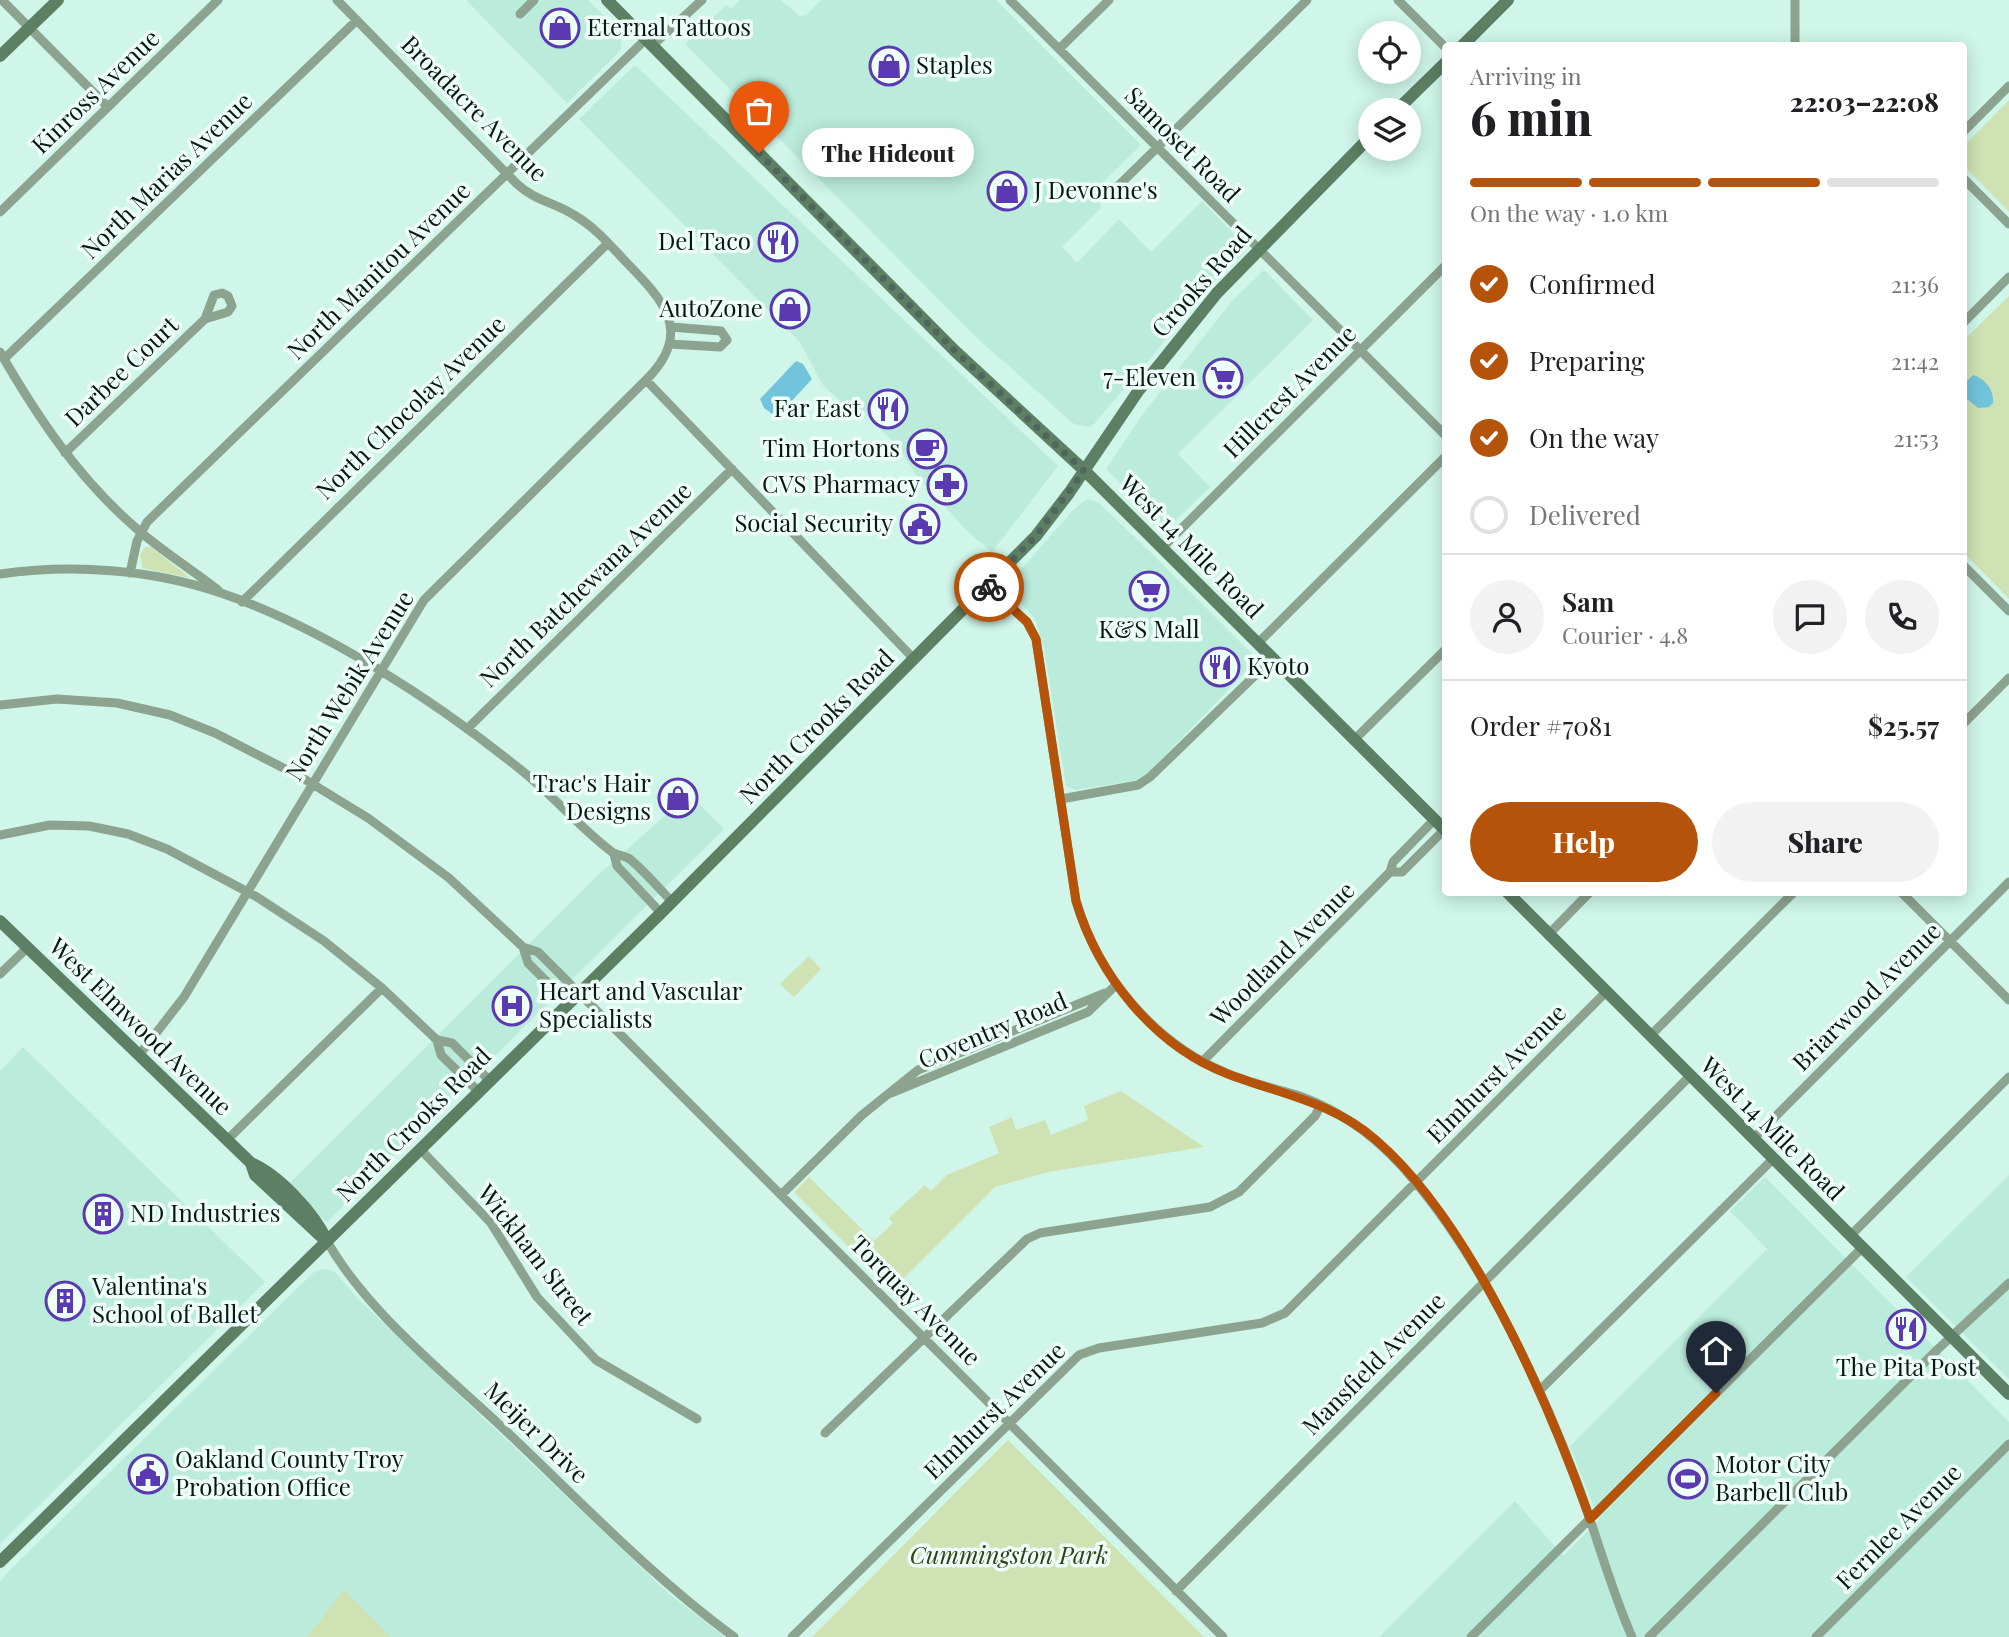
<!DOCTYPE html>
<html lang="en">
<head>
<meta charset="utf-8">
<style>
	body { margin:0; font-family:"Playfair Display",serif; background:#f2f2f2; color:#202124; height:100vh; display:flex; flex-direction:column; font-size:26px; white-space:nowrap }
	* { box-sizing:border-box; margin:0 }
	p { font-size:23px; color:#757577 }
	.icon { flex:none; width:38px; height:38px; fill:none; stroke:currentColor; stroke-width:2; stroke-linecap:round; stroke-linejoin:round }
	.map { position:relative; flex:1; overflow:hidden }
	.panel { position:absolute; left:1442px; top:42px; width:525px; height:854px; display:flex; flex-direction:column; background:#fff; border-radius:7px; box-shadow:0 4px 18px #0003 }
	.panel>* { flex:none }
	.fabs { position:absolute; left:1358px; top:21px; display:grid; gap:14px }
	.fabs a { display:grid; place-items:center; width:63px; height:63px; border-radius:50%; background:#fff; box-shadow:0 4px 18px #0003; font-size:35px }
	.pin { position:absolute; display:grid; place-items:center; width:60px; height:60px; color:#fff; margin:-72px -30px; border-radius:50% 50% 50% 0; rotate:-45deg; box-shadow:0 0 7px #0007 }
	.pin .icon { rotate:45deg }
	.courier { position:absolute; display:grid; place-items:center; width:70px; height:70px; margin:-35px; border:5px solid #b45309; border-radius:50%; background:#fff; color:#222; box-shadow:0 2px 9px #0007 }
	.bubble { position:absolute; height:49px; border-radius:24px; background:#fff; box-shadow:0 4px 18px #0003; font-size:23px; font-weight:800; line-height:49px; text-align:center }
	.headline em { font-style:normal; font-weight:800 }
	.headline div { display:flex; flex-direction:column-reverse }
	.headline { display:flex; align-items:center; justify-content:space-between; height:119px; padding:0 28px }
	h1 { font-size:46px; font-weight:800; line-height:52px }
	.bar { display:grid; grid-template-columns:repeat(4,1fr); gap:10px 7px; align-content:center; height:84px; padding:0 28px }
	.bar i { height:9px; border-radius:5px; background:#e0e0e0 }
	.bar .selected { background:#b45309 }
	.bar p { grid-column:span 4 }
	.line { display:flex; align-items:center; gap:18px; padding:0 28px; border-top:2px solid #e0e0e0 }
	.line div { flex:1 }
	.round { display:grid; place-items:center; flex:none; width:74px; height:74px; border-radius:37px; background:#f2f2f2 }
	ol { padding:0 28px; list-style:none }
	li { display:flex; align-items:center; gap:21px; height:77px }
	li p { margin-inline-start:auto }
	li .icon { padding:7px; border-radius:50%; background:#b45309; color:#fff; stroke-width:4 }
	li:last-child { color:#757577 }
	li i { width:38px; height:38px; border:4px solid #e0e0e0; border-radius:50% }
	.button { display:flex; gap:14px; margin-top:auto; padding:14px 28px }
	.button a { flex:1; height:80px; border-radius:42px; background:#b45309; color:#fff; font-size:28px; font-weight:800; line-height:80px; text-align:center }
	.button a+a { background:#f2f2f2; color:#202124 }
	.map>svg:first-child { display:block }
	.built { fill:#bbebdb }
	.green { fill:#cfe2b3 }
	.water { fill:#72c3dc }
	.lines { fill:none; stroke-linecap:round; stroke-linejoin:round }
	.street { stroke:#8ca38f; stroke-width:9 }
	.secondary { stroke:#5d7f63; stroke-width:12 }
	.done { stroke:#4e665e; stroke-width:7; stroke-dasharray:0 12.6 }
	.route { stroke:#b45309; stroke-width:9 }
	.labels { text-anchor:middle; stroke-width:7; stroke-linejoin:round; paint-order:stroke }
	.poi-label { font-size:24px; fill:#091813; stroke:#eefef8; text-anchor:start }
	.street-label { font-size:24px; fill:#091813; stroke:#eefef8 }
	.park-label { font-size:24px; font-style:italic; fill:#324114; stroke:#eefef8 }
</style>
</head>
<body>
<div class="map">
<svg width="2009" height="1637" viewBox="0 0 2009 1637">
	<rect width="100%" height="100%" fill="#cff6e9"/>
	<path class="built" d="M466,0h122l33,33v17l-54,53z
		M740,0h41l19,16 6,-1 15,-15h175l145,145 -45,44 5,19 -39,39 15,16 42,-44 32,33 51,-51 44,45v5l-48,46 -47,61 -60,69 -17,-3 -99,-88 -290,-292 41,-39 5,4z
		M635,65l423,401 -66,86 -24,-20 -52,-57 -18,-28 -36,-37 -8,-7 -6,6 -26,-25 -22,-42 -221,-223z
		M1264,270l49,50 -135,134 32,33 -44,43 -60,-61 37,-55 89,-113z
		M1087,499l11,3 50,48 103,103 3,10 -104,108 -13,9 -62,10 -9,-4 -22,-138 -9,-29 -25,-29 1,-8 8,-10 55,-63z
		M674,778l50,51 -397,393 -40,-36 308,-308 74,-66 -14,-15z
		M23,1047l242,235 -265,262v-473z
		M2009,1175v204l-103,-102z
		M1765,1177l244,245v215h-630l136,-136 48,55 36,-36 -29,-74 197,-197 -37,-38z
		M322,1269l12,2 26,30 308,292 57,44h-725v-55l6,-8 308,-302z"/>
	<path class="green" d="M2009,100v112l-45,-46v-20z
		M2009,296v303l-45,-46v-213z
		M145,547h6l39,31 -47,-10 -3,-13z
		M809,956l12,13 -27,28 -14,-13z
		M1121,1091l83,56 -156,25 -53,15 -103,103 -98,-98 15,-15 65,64 19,-18 -4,-5 36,-33 6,6 16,-16 52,-22 -10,-26 23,-10 4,13 29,-10 6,15 37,-15 -4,-14z
		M1008,1440l196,197h-392z
		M344,1590l47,47h-85c15,-15 23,-31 38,-47z"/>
	<path class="water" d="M796,361l7,3 9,15 -35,38 -13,-9 -4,-9z
		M1973,375c13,4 21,15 20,28l-4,4 -11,1 -11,-9 -3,-15z"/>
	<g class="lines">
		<path class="street" d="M2,0l106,107
			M337,0l180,184c17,16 38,19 57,31 21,12 36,30 52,47 38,39 68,70 20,118l268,279
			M1010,0l436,436
			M1398,0l48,48
			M1795,0v46
			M520,14l14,-14
			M652,46l50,-46
			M1059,49l50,-49
			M1964,131l45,-45
			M1964,179l45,45
			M1107,197l200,-197
			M0,212l218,-212
			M1964,322l45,-45
			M670,344l50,3 7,-7 -6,-9 -50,-4
			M0,352c38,66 79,127 137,177 25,22 54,40 81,61
			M4,359l353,-339
			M65,453l140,-134 23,-7 4,-6 -4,-10 -6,-3 -8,2 -9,24
			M1162,548l284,-283
			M1964,566l45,45
			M130,573l7,-32 10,-19 499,-483
			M0,574c72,-10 151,-5 221,19 103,35 216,109 300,177 32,25 59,58 91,82 5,4 13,3 19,8 15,13 28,28 41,42
			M987,585l40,37 9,17 40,262c22,74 76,140 148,171 24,11 51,16 76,24 47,17 86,49 117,88 67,81 123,199 160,298 19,51 33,105 55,155
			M242,602l366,-359
			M1258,643l188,-187
			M0,705l57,-6 60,4 53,12 45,18 86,44 67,41 81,60 74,69 15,5 685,685
			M1964,723l45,-45
			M467,729l265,-260
			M1355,739l91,-90
			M1061,799l77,-14 12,-8 123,-119
			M0,835l50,-10 39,1 39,8 39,15 90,48 67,44 58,47 55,52 15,3 37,37
			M614,854l3,12 44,47
			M1390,872h12l42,-42
			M1901,892l108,108
			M1548,935l42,-43
			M523,947l5,16 40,40
			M0,974l28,-27
			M1650,1036l144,-144
			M437,1040l4,15 37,36
			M139,1055l45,-58 240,-397 222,-220
			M1202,1062l188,-190 3,-10 41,-42
			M891,1093l197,-81 28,-27
			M1753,1139l256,-257
			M227,1140l155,-152
			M420,1149l71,74 46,74 59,63 101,59
			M781,1195l81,-80 56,-45 187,-77
			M1850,1236l159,-159
			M327,1241c39,70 120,134 178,189 75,71 146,146 229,207
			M1539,1391l234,-232
			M825,1433l202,-194 13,-6 170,-26 29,-15 76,-76 6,-11
			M1176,1591l514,-515
			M792,1637l287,-282 20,-7 163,-25 23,-10 321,-321
			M1471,1637l391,-389
			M1649,1637l289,-288 71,-66
			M1816,1637l193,-193"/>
		<path class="secondary" d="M607,0l348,351 130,120 361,360
			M1462,46l46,-46
			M0,56l58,-56
			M1397,110l49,-48
			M1507,892l502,502
			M0,921l251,242c28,12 64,51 76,78
			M251,1163l4,12 70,65
			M0,1562l661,-649 375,-377 33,-43 70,-103 78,-97 153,-156"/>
	</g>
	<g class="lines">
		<path class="done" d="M759,153l196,198 129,120 -48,65 -49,49 2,2"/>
		<path class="route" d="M989,587l38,35 9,17 40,262c22,74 78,145 152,173 52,20 105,28 148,66 95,82 172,261 214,379l126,-126"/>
	</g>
	<defs>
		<symbol id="shop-ring" viewBox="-11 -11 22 22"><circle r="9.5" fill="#eefef8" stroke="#5b39b1" stroke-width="1.5"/><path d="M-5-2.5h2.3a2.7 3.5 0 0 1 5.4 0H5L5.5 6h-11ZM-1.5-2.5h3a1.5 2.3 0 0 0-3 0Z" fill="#5b39b1"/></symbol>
		<symbol id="restaurant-ring" viewBox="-11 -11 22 22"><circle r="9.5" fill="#eefef8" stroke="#5b39b1" stroke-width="1.5"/><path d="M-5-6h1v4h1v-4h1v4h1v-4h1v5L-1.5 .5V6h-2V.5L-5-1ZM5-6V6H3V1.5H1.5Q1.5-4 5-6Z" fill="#5b39b1"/></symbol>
		<symbol id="supermarket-ring" viewBox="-11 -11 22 22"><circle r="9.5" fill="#eefef8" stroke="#5b39b1" stroke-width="1.5"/><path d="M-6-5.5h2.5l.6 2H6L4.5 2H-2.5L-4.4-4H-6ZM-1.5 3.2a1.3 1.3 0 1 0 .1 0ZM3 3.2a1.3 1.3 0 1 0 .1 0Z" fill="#5b39b1"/></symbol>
		<symbol id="cafe-ring" viewBox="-11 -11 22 22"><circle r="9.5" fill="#eefef8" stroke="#5b39b1" stroke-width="1.5"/><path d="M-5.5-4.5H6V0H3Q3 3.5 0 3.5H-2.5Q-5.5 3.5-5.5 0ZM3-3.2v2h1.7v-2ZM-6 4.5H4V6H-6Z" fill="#5b39b1"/></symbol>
		<symbol id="pharmacy-ring" viewBox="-11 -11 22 22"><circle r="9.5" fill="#eefef8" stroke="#5b39b1" stroke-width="1.5"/><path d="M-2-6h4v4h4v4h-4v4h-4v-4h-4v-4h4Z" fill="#5b39b1"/></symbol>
		<symbol id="civic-ring" viewBox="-11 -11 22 22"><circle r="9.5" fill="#eefef8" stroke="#5b39b1" stroke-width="1.5"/><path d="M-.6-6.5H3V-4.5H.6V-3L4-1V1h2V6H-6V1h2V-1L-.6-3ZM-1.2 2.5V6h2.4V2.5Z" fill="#5b39b1"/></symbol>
		<symbol id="hospital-ring" viewBox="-11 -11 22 22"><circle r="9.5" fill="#eefef8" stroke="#5b39b1" stroke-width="1.5"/><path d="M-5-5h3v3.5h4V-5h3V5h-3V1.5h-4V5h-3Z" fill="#5b39b1"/></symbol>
		<symbol id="building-ring" viewBox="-11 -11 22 22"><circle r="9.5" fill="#eefef8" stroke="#5b39b1" stroke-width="1.5"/><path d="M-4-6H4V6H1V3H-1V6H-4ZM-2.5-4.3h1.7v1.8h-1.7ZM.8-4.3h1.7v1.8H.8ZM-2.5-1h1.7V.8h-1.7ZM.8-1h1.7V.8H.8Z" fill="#5b39b1"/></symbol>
		<symbol id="stadium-ring" viewBox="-11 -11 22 22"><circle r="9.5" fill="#eefef8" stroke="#5b39b1" stroke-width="1.5"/><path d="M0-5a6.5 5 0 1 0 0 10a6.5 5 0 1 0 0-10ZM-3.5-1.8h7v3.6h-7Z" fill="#5b39b1"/></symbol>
	</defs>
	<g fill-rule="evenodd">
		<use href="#shop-ring" x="538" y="6" width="44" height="44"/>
		<use href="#shop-ring" x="867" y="44" width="44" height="44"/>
		<use href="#shop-ring" x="985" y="169" width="44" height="44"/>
		<use href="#restaurant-ring" x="756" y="220" width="44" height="44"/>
		<use href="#shop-ring" x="768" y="287" width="44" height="44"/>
		<use href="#supermarket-ring" x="1201" y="356" width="44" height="44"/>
		<use href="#restaurant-ring" x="866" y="387" width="44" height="44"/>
		<use href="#cafe-ring" x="905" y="427" width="44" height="44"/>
		<use href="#pharmacy-ring" x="925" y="463" width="44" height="44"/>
		<use href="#civic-ring" x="898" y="502" width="44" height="44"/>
		<use href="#supermarket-ring" x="1127" y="569" width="44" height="44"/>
		<use href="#restaurant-ring" x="1198" y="645" width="44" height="44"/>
		<use href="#shop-ring" x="656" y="776" width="44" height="44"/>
		<use href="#hospital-ring" x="490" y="984" width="44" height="44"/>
		<use href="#building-ring" x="81" y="1192" width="44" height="44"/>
		<use href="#building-ring" x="43" y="1279" width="44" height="44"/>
		<use href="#restaurant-ring" x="1884" y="1307" width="44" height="44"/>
		<use href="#civic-ring" x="126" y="1452" width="44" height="44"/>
		<use href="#stadium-ring" x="1666" y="1457" width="44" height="44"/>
	</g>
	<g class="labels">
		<g class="poi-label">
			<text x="587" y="36">Eternal Tattoos</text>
			<text x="916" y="74">Staples</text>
			<text x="1034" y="199">J Devonne's</text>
			<text x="751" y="250" text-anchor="end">Del Taco</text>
			<text x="763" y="317" text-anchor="end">AutoZone</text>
			<text x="1196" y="386" text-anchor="end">7-Eleven</text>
			<text x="861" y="417" text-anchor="end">Far East</text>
			<text x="900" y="457" text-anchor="end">Tim Hortons</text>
			<text x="920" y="493" text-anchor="end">CVS Pharmacy</text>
			<text x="893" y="532" text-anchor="end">Social Security</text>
			<text x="1149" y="638" text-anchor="middle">K&amp;S Mall</text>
			<text x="1247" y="675">Kyoto</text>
			<text x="651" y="792" text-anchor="end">Trac's Hair<tspan x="651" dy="28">Designs</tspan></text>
			<text x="539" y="1000">Heart and Vascular<tspan x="539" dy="28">Specialists</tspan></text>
			<text x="130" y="1222">ND Industries</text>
			<text x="92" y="1295">Valentina's<tspan x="92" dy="28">School of Ballet</tspan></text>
			<text x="1906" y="1376" text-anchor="middle">The Pita Post</text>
			<text x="175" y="1468">Oakland County Troy<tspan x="175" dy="28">Probation Office</tspan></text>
			<text x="1715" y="1473">Motor City<tspan x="1715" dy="28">Barbell Club</tspan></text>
		</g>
		<g class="street-label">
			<text transform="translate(96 92) rotate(-44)" y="8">Kinross Avenue</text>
			<text transform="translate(474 109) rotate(45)" y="8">Broadacre Avenue</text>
			<text transform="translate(1182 145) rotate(45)" y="8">Samoset Road</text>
			<text transform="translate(167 176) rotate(-44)" y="8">North Marias Avenue</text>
			<text transform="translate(379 271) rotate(-44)" y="8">North Manitou Avenue</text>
			<text transform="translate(1202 282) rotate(-49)" y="8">Crooks Road</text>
			<text transform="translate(122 372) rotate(-44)" y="8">Darbee Court</text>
			<text transform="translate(1290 392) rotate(-45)" y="8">Hillcrest Avenue</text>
			<text transform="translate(411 408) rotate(-44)" y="8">North Chocolay Avenue</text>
			<text transform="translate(1191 547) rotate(45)" y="8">West 14 Mile Road</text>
			<text transform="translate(586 585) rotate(-44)" y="8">North Batchewana Avenue</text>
			<text transform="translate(350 686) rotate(-58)" y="8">North Webik Avenue</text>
			<text transform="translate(817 727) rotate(-45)" y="8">North Crooks Road</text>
			<text transform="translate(1283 954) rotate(-45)" y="8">Woodland Avenue</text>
			<text transform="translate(1867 997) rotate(-45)" y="8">Briarwood Avenue</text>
			<text transform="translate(140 1027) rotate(44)" y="8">West Elmwood Avenue</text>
			<text transform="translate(993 1031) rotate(-23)" y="8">Coventry Road</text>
			<text transform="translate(1497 1074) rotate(-45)" y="8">Elmhurst Avenue</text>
			<text transform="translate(414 1125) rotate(-45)" y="8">North Crooks Road</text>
			<text transform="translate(1772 1129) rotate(45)" y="8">West 14 Mile Road</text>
			<text transform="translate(535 1255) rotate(52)" y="8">Wickham Street</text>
			<text transform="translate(915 1301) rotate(45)" y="8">Torquay Avenue</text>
			<text transform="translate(1374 1364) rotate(-45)" y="8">Mansfield Avenue</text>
			<text transform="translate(995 1411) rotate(-44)" y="8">Elmhurst Avenue</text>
			<text transform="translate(536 1433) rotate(44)" y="8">Meijer Drive</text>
			<text transform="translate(1899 1527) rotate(-45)" y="8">Fernlee Avenue</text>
		</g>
		<g class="park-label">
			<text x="1009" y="1564">Cummingston Park</text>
		</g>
	</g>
</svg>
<div class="fabs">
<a><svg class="icon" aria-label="locate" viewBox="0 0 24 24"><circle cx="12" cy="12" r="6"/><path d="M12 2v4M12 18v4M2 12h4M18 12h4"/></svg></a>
<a><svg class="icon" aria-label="layers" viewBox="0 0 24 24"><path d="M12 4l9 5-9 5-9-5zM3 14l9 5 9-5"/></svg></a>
</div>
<div class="pin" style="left:759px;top:153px;background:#ea580c"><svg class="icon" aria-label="bag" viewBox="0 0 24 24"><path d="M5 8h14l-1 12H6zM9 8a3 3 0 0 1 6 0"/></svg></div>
<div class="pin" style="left:1716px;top:1393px;background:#1f2937"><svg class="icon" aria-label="home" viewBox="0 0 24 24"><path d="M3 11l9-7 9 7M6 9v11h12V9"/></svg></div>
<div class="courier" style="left:989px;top:587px"><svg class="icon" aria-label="bike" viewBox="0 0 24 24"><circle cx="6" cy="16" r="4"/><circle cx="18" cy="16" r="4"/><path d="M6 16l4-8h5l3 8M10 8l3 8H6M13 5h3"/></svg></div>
<div class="bubble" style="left:802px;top:128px;width:172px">The Hideout</div>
<section class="panel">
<div class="headline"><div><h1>6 min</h1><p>Arriving in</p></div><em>22:03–22:08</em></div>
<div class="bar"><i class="selected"></i><i class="selected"></i><i class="selected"></i><i></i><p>On the way · 1.0 km</p></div>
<ol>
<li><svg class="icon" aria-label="check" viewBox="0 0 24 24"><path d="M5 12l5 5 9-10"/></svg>Confirmed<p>21:36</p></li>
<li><svg class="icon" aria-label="check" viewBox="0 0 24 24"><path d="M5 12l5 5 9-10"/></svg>Preparing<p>21:42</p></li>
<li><svg class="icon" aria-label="check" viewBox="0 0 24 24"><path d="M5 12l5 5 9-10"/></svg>On the way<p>21:53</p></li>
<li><i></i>Delivered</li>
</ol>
<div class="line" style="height:126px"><a class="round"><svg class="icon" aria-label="person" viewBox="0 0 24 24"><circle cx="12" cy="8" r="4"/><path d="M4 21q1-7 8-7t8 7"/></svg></a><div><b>Sam</b><p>Courier · 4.8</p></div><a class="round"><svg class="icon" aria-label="chat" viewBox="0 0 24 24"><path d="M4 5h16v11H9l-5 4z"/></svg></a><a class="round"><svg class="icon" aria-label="phone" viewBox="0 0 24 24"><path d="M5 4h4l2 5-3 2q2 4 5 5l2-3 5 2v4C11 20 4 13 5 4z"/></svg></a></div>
<div class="line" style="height:91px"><div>Order #7081</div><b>$25.57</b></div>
<div class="button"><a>Help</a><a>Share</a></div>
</section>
</div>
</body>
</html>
